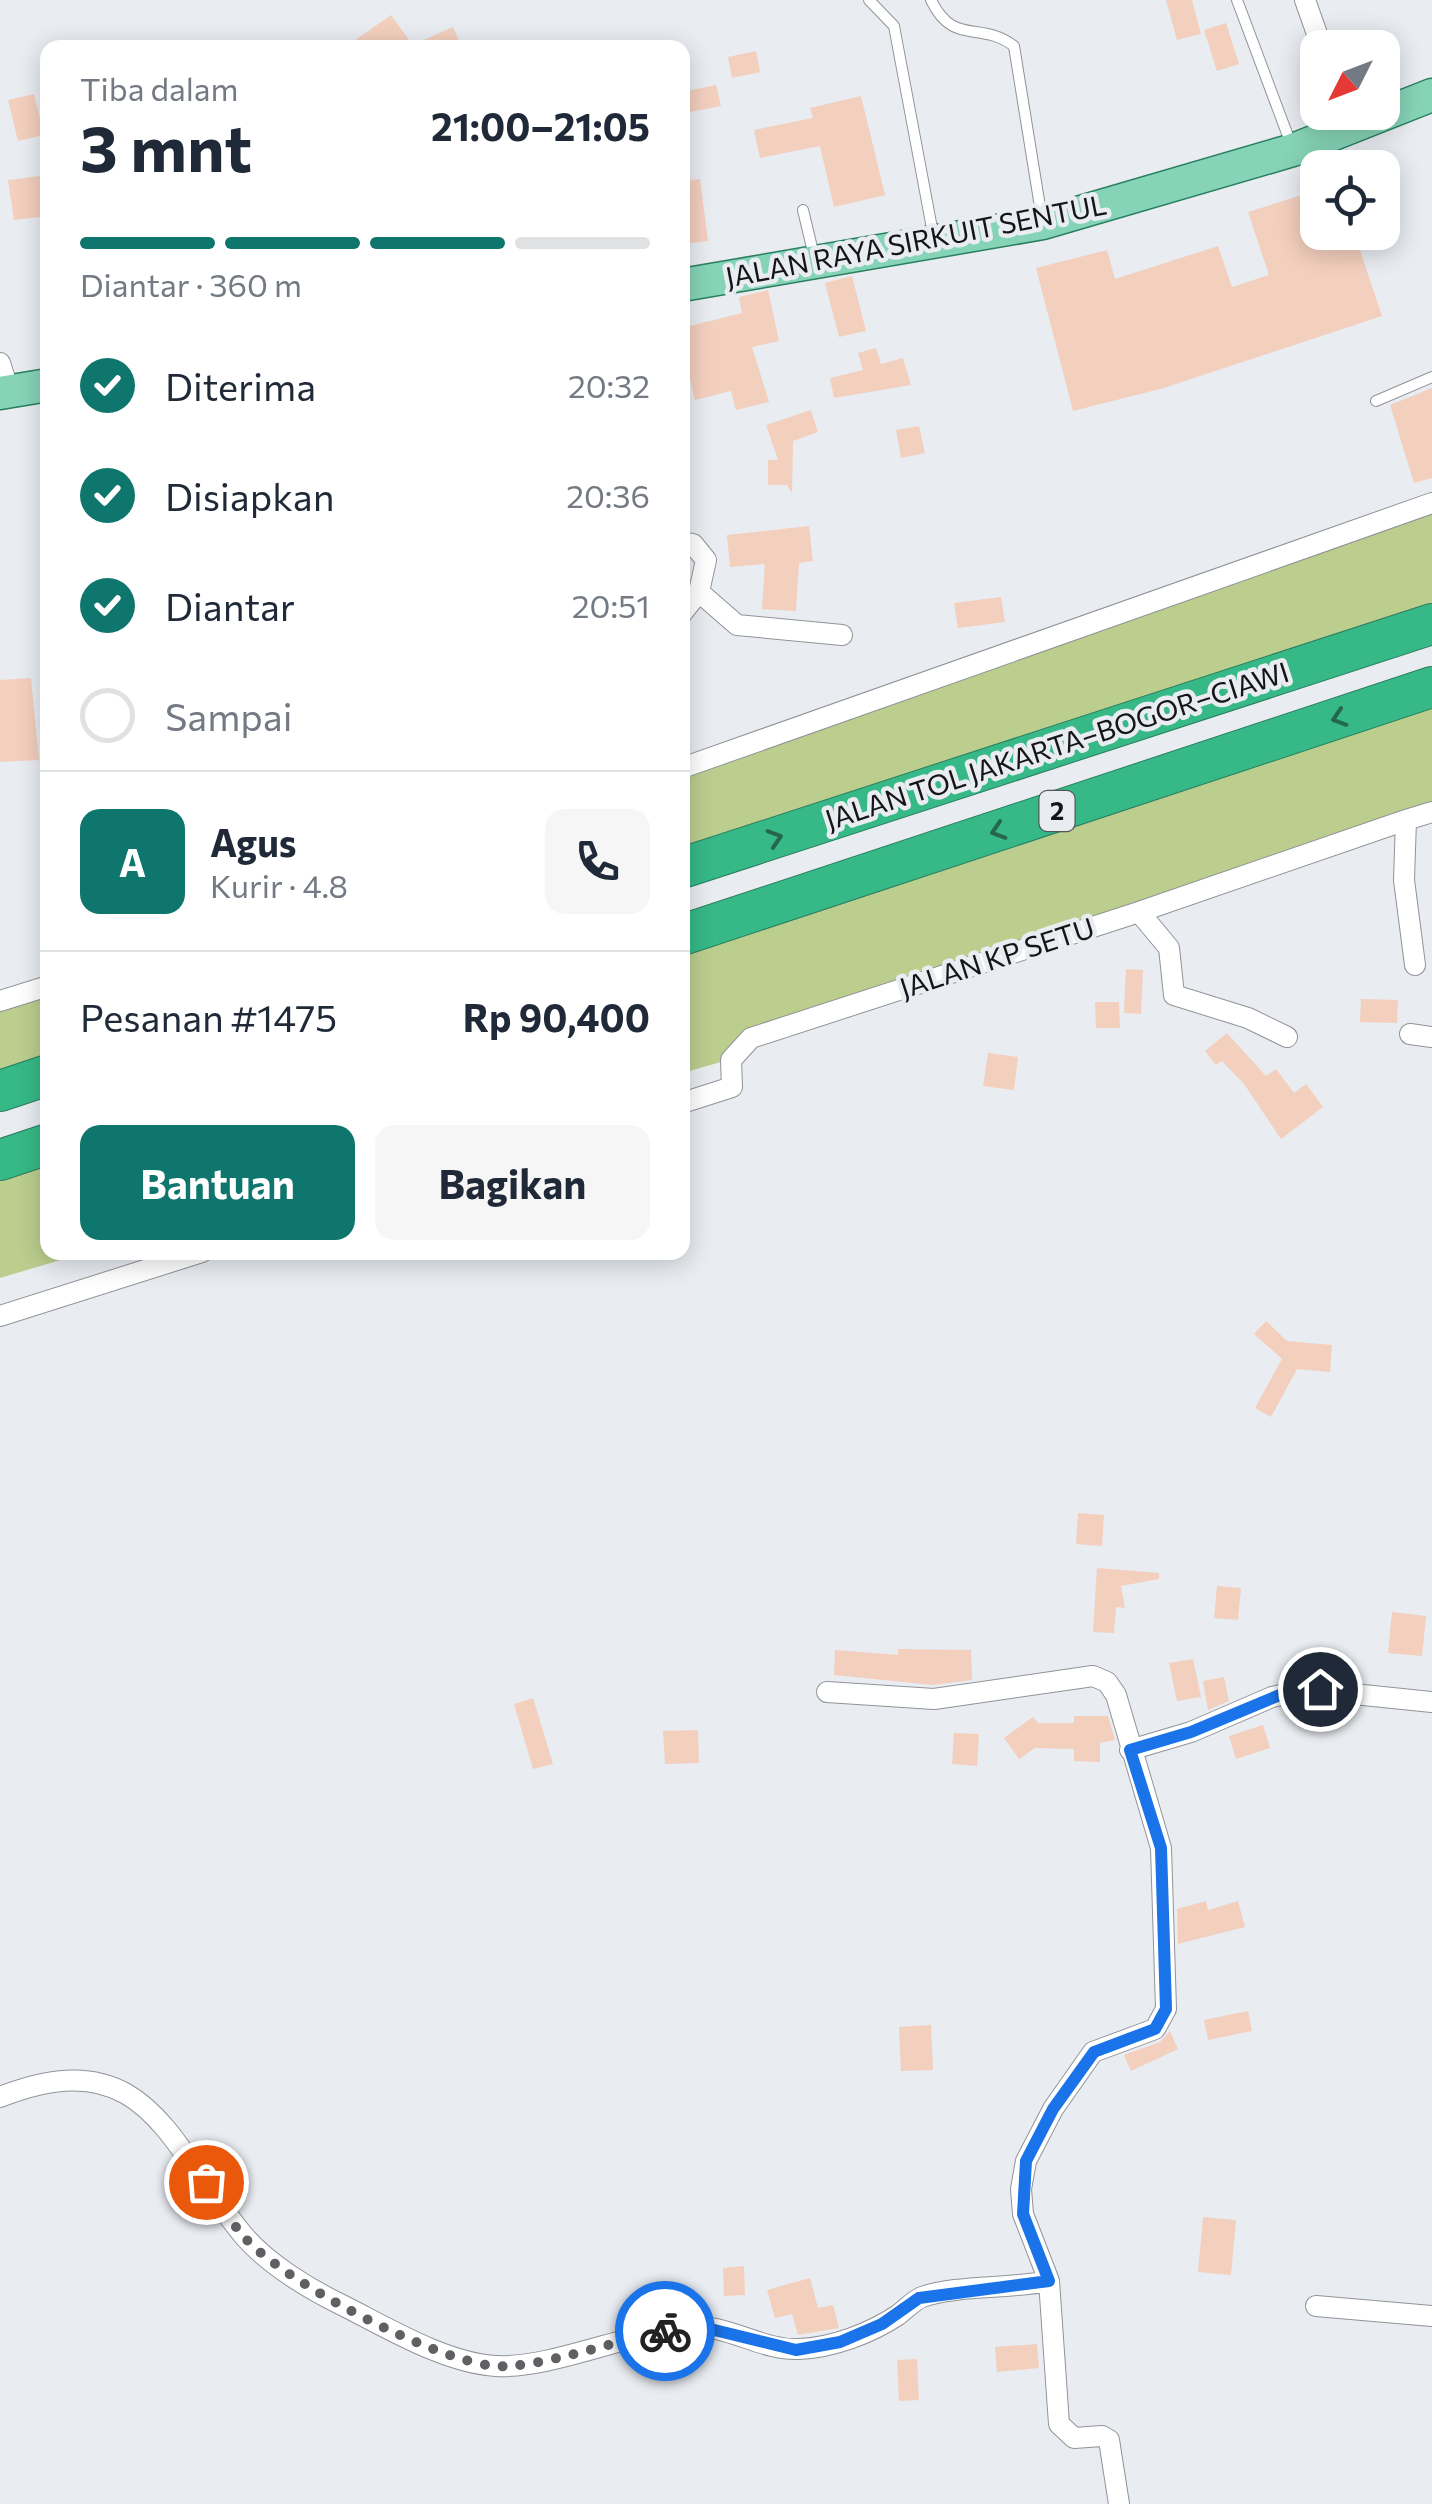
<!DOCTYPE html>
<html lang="id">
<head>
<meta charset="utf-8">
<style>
	body { margin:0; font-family:Commissioner,sans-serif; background:#f6f6f7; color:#1f2937; height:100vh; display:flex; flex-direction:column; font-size:38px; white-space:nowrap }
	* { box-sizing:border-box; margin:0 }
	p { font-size:32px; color:#747a83 }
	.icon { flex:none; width:55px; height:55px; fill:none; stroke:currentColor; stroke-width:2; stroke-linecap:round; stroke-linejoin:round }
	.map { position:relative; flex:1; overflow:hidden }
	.side { position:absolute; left:40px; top:40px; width:650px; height:1220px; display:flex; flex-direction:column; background:#fff; border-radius:20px; box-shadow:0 5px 25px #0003 }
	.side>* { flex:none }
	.needle { width:65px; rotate:228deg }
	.buttons { position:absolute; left:1300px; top:30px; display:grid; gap:20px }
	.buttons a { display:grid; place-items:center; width:100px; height:100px; border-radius:20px; background:#fff; box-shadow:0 5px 25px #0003; font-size:50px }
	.pin { position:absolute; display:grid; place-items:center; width:85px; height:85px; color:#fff; margin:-42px; border:5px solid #fff; border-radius:50%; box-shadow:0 2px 10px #0007 }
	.courier { position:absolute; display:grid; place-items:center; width:100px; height:100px; margin:-50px; border:8px solid #1a73e8; border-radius:50%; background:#fff; color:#222; box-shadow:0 2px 12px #0007 }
	.summary em { font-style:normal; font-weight:700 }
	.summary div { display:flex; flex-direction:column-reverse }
	.summary { display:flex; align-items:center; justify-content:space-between; height:170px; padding:0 40px }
	h1 { font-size:65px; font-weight:700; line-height:75px }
	.bar { display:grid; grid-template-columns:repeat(4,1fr); gap:15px 10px; align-content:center; height:120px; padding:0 40px }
	.bar i { height:12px; border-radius:8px; background:#e0e1e3 }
	.bar .selected { background:#0f766e }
	.bar p { grid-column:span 4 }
	.line { display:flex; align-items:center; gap:25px; padding:0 40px; border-top:2px solid #e0e1e3 }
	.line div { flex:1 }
	.round { display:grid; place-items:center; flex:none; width:105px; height:105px; border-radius:20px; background:#f6f6f7 }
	ol { padding:0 40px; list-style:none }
	li { display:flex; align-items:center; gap:30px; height:110px }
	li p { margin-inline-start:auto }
	li .icon { padding:10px; border-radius:50%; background:#0f766e; color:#fff; stroke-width:4 }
	li:last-child { color:#747a83 }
	li i { width:55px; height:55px; border:5px solid #e0e1e3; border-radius:50% }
	.cta { display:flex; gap:20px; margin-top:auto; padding:20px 40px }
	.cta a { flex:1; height:115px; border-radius:20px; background:#0f766e; color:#fff; font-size:40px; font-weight:700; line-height:115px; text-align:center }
	.cta a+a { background:#f6f6f7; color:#1f2937 }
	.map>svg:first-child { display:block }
	.green { fill:#bbce8e }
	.building { fill:#f3cfbe }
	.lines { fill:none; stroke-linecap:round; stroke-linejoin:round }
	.lane-casing { stroke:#919398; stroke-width:12 }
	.street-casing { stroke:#919398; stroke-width:22 }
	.primary-casing { stroke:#2a7f60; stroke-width:35 }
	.highway-casing { stroke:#2a7f60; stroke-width:42 }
	.lane { stroke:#fff; stroke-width:10 }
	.street { stroke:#fff; stroke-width:20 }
	.primary { stroke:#86d4b7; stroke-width:32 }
	.highway { stroke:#36b887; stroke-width:40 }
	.oneway { stroke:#25664f }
	.done { stroke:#5f6063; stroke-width:10; stroke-dasharray:0 18 }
	.route { stroke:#1a73e8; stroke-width:12 }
	.labels { text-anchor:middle; stroke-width:9; stroke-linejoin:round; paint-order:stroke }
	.shield { fill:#e9ecf1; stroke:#545658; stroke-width:2.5 }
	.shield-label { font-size:25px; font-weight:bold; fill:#141517 }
	.street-label { font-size:28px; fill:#141517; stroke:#e9ecf1 }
</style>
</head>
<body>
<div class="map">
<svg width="1432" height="2504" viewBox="0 0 1432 2504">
	<rect width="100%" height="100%" fill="#e9ecf1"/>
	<path class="green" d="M1432,503v121l-749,244 -1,-100z
		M1432,687v125l-681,226 -20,21 -48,14 -1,-138z
		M47,985v90l-47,16v-91z
		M47,1144l1,108 36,1 -84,25v-118z"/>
	<path class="building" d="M1166,0h26l9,34 -24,6z
		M391,15l18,25 -10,8h-55z
		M1226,23l13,41 -22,7 -13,-41z
		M453,27l9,21h-56z
		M756,51l4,21 -28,6 -4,-21z
		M716,85l5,21 -36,7 -3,-21z
		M34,94l10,41 -26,6 -10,-41z
		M861,96l24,99 -51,12 -14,-61 -60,12 -6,-28 59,-12 -3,-10z
		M48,175v41l-34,4 -6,-40z
		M700,179l8,62 -24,3 -2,-63z
		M1318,190v42h36l28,84 -218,72 -91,23 -37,-143 71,-18 8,29 103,-33 14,41 37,-12 -21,-63z
		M852,276l14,55 -27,6 -14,-54z
		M768,290l11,51 -27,6 17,55 -33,8 -5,-19 -36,9 -7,-29 -6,1v-44l60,-15 -3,-16z
		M876,348l5,16 22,-6 8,27 -77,13 -4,-20 33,-8 -5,-17z
		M1432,388v90l-18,5 -24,-78z
		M811,410l7,22 -25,9 -1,52 -5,-8h-19v-25h10l-12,-35z
		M919,426l6,27 -24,5 -5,-28z
		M809,526l4,35 -14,2 -3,48 -34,-2 3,-45 -35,3 -3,-32z
		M1001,597l4,25 -47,6 -4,-25z
		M31,678l8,82 -39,2v-82z
		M1126,969l17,1 -2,44 -17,-1z
		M1361,999l37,1 -1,23 -37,-1z
		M1095,1002h24l1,26h-24z
		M1227,1033l39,43 10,-7 18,24 12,-9 17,23 -42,32 -37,-55 -22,-23 -6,4 -11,-14z
		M988,1053l30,4 -4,33 -31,-4z
		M1266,1321l21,20 45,4 -2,27 -33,-3 -26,48 -16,-9 27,-49 -28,-25z
		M1078,1513l26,2 -2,31 -26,-2z
		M1097,1568l62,5v6l-38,7 4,22 -9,-1 -2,26 -21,-1z
		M1217,1586l24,2 -3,32 -24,-2z
		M1392,1612l34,4 -4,40 -34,-3z
		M898,1649l73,1 1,30 -39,5 -99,-10 1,-25 63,5z
		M1193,1659l8,38 -24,4 -8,-38z
		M1224,1677l5,24 -21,9 -5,-29z
		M533,1698l20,66 -20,5 -19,-65z
		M1074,1716h34l7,24 -15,3v19l-26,-1v-12l-39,-1 -16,11 -15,-21 29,-21 5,6h36z
		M1263,1725l7,23 -34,11 -7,-23z
		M698,1730l1,33 -34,1 -2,-33z
		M954,1733l25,1 -2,32 -25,-2z
		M1206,1901l2,9 30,-9 7,26 -67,17 -1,-35z
		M1248,2011l4,20 -44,9 -4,-20z
		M931,2025l2,45 -32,1 -2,-44z
		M1170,2031l8,18 -47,22 -7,-16 36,-13z
		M1203,2217l33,3 -5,55 -33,-3z
		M744,2266l1,29 -21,1 -1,-28z
		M810,2278l8,30 15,-3 6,23 -41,7 -6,-21 -17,4 -8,-28z
		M1037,2344l2,24 -42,4 -2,-25z
		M917,2359l2,41 -20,1 -2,-41z"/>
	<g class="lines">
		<defs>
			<path id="lane" d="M869,0l25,26 40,213
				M931,0c23,47 48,20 83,46l28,173
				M1237,0l54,144
				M803,210l11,46
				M1376,401l56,-24"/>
			<path id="street" d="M1305,0l17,48
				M0,363l9,28
				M682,542l11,2 13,16 -7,32 -17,21
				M699,592l38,33 105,10
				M682,768l750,-265
				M1139,912l267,-92
				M1415,965l-11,-85 2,-60 26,-8
				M0,1001l48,-15
				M1410,1034l22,3
				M682,1103l50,-16 -1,-27 20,-22 388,-126 30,36 5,47 74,23 39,19
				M0,1316l202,-64
				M827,1692l107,7 159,-23 14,6 9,13 45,153 5,161 -11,20 -62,23 -40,57 -27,52 -5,28 2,25 26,67 10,143 15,14 28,-2 7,4 10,64
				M1130,1750l61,-18 81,-35 33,-8 127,13
				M0,2097c147,-58 168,48 244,139 24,28 65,53 98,69 46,23 103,58 154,61 54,3 135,-34 192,-39 38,-4 74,24 111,22 33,-1 72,-16 99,-34 8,-6 15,-14 24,-18 33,-12 89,-8 127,-16
				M1316,2306l116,10"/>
			<path id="primary" d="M682,285l361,-62 250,-73 139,-55
				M0,393l48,-8"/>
			<path id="highway" d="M682,868l750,-244
				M682,935l750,-248
				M0,1091l48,-16
				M0,1160l48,-16"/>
		</defs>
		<use href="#lane" class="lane-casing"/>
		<use href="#street" class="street-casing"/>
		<use href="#primary" class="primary-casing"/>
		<use href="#highway" class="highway-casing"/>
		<use href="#lane" class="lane"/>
		<use href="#street" class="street"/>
		<use href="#primary" class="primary"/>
		<use href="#highway" class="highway"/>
	</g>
	<defs><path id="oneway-chevron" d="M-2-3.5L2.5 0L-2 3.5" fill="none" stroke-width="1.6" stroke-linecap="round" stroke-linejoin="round" transform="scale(2.5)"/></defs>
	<g class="oneway">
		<use href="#oneway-chevron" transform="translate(1339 718) rotate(162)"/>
		<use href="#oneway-chevron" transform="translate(998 831) rotate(162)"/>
		<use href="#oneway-chevron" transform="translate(775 838) rotate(-18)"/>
	</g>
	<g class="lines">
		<path class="done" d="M206,2182c12,18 24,39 39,56 41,45 188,122 249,128 40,4 127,-27 171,-35"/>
		<path class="route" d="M665,2331l37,-4 94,23 44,-8 42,-18 37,-26 130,-17 -26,-67 3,-53 27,-52 41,-57 61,-23 11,-20 -5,-161 -31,-98 61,-18 96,-40 33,-3"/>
	</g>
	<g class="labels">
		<rect class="shield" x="1039.5" y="791" width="35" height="40" rx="8"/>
		<g class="shield-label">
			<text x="1057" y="820">2</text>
		</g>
		<g class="street-label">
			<text transform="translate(916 241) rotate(-11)" y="10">JALAN RAYA SIRKUIT SENTUL</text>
			<text transform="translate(1057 746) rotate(-18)" y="10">JALAN TOL JAKARTA–BOGOR–CIAWI</text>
			<text transform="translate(997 958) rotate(-18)" y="10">JALAN KP SETU</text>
		</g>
	</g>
</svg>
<div class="buttons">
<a><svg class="needle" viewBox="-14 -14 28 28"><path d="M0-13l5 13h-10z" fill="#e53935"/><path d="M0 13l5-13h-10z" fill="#747a83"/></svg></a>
<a><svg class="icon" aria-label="locate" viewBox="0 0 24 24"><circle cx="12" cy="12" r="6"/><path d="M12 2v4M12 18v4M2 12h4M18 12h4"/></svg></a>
</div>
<div class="pin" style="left:206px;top:2182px;background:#ea580c"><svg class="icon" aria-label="bag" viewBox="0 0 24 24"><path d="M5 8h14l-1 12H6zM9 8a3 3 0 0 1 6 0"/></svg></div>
<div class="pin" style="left:1320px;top:1689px;background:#1f2937"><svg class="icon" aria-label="home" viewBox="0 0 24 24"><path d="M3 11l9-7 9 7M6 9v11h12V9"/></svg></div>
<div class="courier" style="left:665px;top:2331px"><svg class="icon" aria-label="bike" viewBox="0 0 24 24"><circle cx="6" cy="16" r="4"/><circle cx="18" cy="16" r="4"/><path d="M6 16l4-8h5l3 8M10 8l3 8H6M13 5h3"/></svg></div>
<section class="side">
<div class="summary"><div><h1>3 mnt</h1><p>Tiba dalam</p></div><em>21:00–21:05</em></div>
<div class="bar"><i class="selected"></i><i class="selected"></i><i class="selected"></i><i></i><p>Diantar · 360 m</p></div>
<ol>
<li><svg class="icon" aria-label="check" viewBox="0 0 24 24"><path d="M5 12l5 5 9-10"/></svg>Diterima<p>20:32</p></li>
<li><svg class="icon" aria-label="check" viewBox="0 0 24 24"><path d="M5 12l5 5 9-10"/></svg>Disiapkan<p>20:36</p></li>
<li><svg class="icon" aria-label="check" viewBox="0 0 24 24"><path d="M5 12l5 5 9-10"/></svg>Diantar<p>20:51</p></li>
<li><i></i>Sampai</li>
</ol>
<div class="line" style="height:180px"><b class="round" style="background:#0f766e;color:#fff">A</b><div><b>Agus</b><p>Kurir · 4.8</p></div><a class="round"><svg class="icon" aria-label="phone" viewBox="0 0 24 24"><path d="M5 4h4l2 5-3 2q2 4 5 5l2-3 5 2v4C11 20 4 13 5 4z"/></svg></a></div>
<div class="line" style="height:130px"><div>Pesanan #1475</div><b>Rp 90,400</b></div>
<div class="cta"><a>Bantuan</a><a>Bagikan</a></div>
</section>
</div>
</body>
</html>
